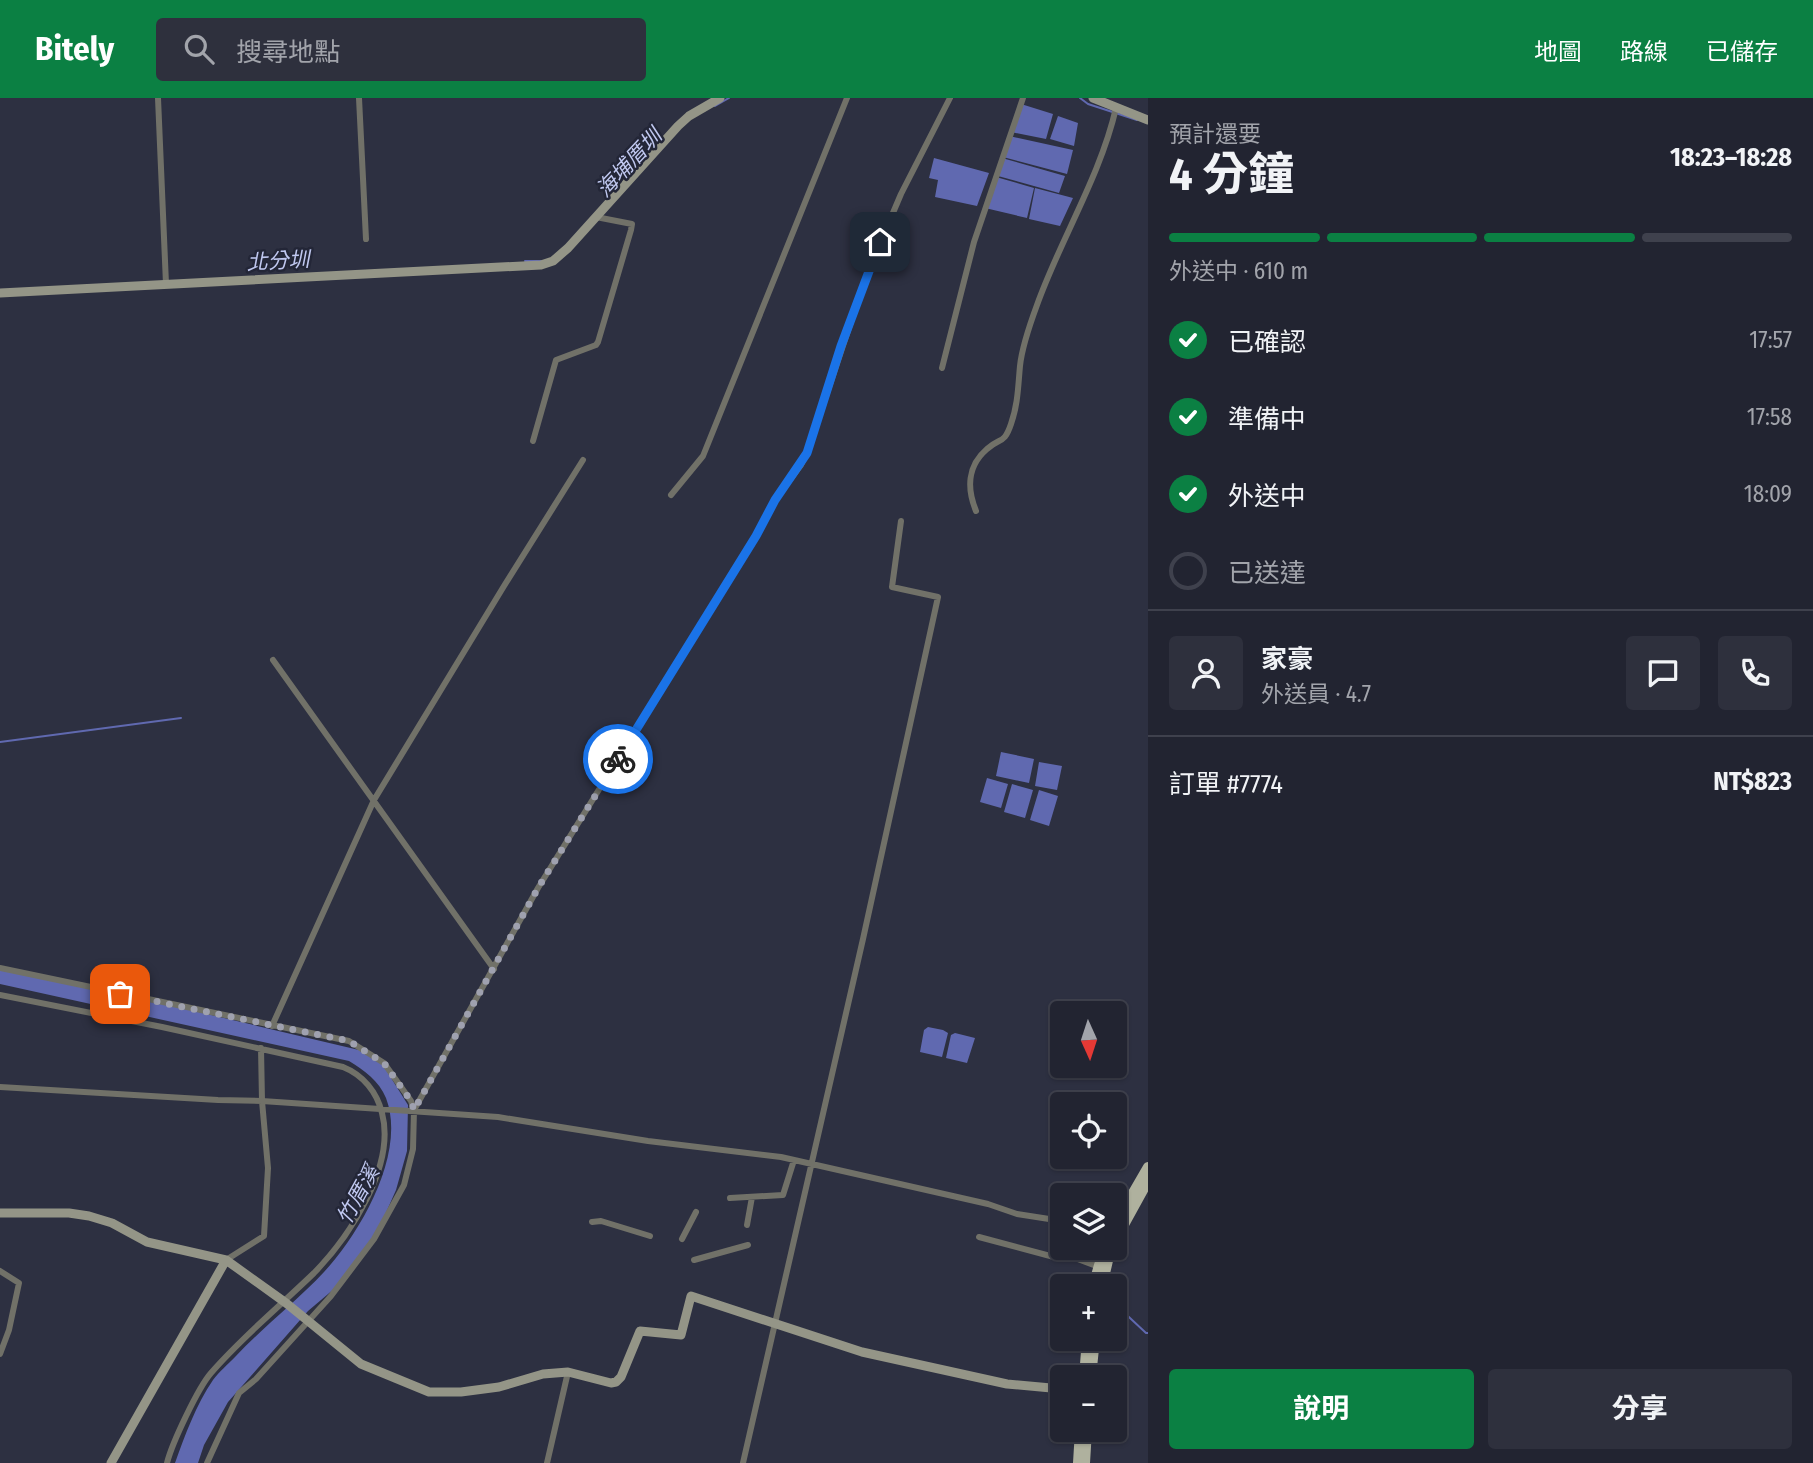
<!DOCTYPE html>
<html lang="zh-TW">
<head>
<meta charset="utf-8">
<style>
	body { margin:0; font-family:"Fira Sans Condensed","Noto Sans TC",sans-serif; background:#2e303d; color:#f1f3f6; height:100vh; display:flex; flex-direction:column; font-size:26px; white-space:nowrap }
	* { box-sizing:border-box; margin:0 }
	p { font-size:23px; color:#a2a4ab }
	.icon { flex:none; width:38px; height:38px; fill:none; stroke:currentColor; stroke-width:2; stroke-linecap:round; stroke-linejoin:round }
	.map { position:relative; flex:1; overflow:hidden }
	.details { display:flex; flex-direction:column; background:#222431; width:665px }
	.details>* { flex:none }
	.needle { width:46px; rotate:177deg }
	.buttons { position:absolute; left:1050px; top:903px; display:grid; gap:14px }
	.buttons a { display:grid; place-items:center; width:77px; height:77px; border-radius:7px; background:#222431; box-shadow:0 2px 5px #0004,0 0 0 2px #3f414d; font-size:35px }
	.pin { position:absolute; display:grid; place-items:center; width:60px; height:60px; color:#fff; margin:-30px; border-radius:14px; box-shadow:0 4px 10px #0006 }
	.courier { position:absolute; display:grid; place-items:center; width:70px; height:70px; margin:-35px; border:5px solid #1a73e8; border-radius:50%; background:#fff; color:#222; box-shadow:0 2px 9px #0007 }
	.headline em { font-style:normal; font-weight:700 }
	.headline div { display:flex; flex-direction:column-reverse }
	.headline { display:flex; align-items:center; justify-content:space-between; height:119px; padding:0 21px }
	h1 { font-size:46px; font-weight:700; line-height:52px }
	.bar { display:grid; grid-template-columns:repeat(4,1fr); gap:10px 7px; align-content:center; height:84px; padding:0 21px }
	.bar i { height:9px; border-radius:5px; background:#3f414d }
	.bar .active { background:#0b8043 }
	.bar p { grid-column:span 4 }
	.line { display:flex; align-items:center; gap:18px; padding:0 21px; border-top:2px solid #3f414d }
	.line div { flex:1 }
	.round { display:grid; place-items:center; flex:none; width:74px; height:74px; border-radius:7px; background:#2e303d }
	ol { padding:0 21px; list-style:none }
	li { display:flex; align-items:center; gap:21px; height:77px }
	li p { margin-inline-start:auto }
	li .icon { padding:7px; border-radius:50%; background:#0b8043; color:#fff; stroke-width:4 }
	li:last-child { color:#a2a4ab }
	li i { width:38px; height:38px; border:4px solid #3f414d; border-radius:50% }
	.action { display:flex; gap:14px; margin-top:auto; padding:14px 21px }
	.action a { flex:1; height:80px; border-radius:7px; background:#0b8043; color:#fff; font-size:28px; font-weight:700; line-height:80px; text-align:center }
	.action a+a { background:#2e303d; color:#f1f3f6 }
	header { display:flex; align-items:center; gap:42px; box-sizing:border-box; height:98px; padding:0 35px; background:#0b8043; color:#fff }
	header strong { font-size:33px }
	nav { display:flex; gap:38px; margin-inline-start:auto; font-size:24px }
	.search { width:490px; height:63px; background:#2e303d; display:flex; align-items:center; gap:18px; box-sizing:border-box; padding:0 24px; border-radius:7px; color:#a2a4ab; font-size:26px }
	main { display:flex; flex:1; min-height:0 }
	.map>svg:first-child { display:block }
	.water { fill:#6069b0 }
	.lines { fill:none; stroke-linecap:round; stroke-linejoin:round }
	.stream { stroke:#6069b0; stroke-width:2 }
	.street { stroke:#717168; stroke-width:6 }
	.secondary { stroke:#949587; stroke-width:9 }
	.primary { stroke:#afb19e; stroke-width:10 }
	.done { stroke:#9fa1af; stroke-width:7; stroke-dasharray:0 12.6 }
	.route { stroke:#1a73e8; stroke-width:9 }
	.labels { text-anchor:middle; stroke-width:5; stroke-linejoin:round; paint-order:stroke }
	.water-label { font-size:21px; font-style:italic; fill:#c0c8f0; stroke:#232637 }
</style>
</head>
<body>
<header>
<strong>Bitely</strong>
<div class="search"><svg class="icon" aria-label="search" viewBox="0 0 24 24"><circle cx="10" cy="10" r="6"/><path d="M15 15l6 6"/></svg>搜尋地點</div>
<nav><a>地圖</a><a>路線</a><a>已儲存</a></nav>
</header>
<main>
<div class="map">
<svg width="1148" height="1365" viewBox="0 0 1148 1365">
	<rect width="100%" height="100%" fill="#2d3041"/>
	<path class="water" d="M1021,6l32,10 -7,25 -35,-7z
		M1058,18l20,7 -4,23 -24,-7z
		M1009,38l64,14 -6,24 -64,-17z
		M934,60l55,15 -12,33 -42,-9 3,-17 -9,-2z
		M1002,60l63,18 -6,17 -61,-17z
		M996,79l38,11 -7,30 -42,-10z
		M1035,90l38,10 -13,28 -31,-7z
		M1001,654l33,7 -5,24 -33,-7z
		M1039,664l23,4 -5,24 -22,-4z
		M987,680l21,6 -7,24 -21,-6z
		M1012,686l21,6 -8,28 -21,-6z
		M1039,692l19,6 -9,30 -19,-6z
		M0,871l169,36 190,45 24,15 25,40 -1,46 -11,39 -19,43 -43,56 -26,22 -80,91 -24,43 -6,18h-23c10,-28 21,-58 38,-83 6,-8 15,-16 22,-23 28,-30 61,-55 89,-85 36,-39 83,-119 62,-174 -7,-17 -22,-28 -37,-37l-349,-77z
		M928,929l15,3 5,3 -6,24 -22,-5 4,-22z
		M955,935l20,5 -8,25 -21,-5 5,-23z"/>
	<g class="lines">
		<path class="stream" d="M1080,0l8,6 49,16
			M715,8l14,-8
			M525,163h16
			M0,644l181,-24
			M1115,1206l31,29h2"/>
		<path class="street" d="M158,0l8,186
			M359,0l7,141
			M942,270l32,-126 49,-144
			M533,343l23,-81 40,-15 2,-3 33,-112 1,-6 -36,-7
			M671,397l32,-39 144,-358
			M976,413c-9,-22 -9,-45 11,-62 13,-12 17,-4 24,-25 7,-20 7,-37 9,-58 2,-20 10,-42 17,-61 24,-67 63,-128 79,-197
			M273,562l221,309
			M0,870l349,73 35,22 27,38 3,9 -1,39 -9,36 -30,54 -43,57 -75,83 -17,14 -32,70
			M0,897l162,32 181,40c20,8 34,25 39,46 14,53 -32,123 -68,160 -34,33 -72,64 -103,100 -13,15 -39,70 -44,90
			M272,928l102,-226 130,-214 79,-126
			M0,989l218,13 44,1 236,16 150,24 133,16 207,47 29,10 45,7
			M414,1012l124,-222 218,-352 19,-36 26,-35 6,-12 60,-179 34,-80 49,-96
			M730,1100l53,-3 11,-35
			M592,1124l9,-1 49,15
			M747,1127l5,-28
			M979,1139l75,20 13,-2 32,12
			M682,1141l14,-27
			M226,1162l38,-24 4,-68 -6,-67 -1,-53
			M694,1162l54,-15
			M0,1173l19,12 -10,47 -9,24
			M547,1365l21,-91
			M743,1365l120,-524 75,-342 -46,-10 9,-66"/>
		<path class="secondary" d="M1093,0l55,22
			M0,195l541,-28 12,-4 15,-13 110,-122 11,-10 31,-18
			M0,1115h69l20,3 23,7 35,19 79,18 60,43 75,61 68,28h32l38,-5 44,-13 25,-2 43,11 5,-1 5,-5 19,-46 41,4 10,-39 171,56 145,32 55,5
			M111,1365l115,-203"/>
		<path class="primary" d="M1115,1126l33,-57
			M1115,1143l33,-60
			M1093,1188l11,-38
			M1102,1188l8,-34
			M1084,1279l3,-38
			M1091,1279l4,-38
			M1078,1365l2,-33
			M1085,1365l2,-33"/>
	</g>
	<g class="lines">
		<path class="done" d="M120,896l229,47 35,22 27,38 3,9 124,-222 80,-129"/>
		<path class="route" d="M618,661l138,-223 19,-36 32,-47 34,-107 39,-104"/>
	</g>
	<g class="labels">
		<g class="water-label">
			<text transform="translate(629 65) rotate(-47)" y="7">海埔厝圳</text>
			<text transform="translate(278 163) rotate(-3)" y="7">北分圳</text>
			<text transform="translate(358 1097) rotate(-61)" y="7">竹厝溪</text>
		</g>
	</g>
</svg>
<div class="buttons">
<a><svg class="needle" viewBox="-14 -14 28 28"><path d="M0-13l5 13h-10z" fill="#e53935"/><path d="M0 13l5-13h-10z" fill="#a2a4ab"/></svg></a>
<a><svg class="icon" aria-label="locate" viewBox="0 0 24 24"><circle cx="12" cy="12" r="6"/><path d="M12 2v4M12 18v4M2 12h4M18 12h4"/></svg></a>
<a><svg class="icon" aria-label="layers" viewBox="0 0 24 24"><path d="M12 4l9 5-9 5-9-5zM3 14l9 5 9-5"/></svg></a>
<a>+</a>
<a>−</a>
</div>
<div class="pin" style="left:120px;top:896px;background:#ea580c"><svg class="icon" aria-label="bag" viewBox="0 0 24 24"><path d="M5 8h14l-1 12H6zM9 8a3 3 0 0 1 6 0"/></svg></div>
<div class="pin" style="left:880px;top:144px;background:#1f2937"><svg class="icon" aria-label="home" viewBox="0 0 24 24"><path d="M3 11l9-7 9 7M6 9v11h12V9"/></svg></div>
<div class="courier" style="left:618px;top:661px"><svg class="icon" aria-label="bike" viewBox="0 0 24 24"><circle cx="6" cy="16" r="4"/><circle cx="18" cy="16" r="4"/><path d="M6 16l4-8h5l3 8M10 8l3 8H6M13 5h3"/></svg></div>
</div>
<section class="details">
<div class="headline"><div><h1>4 分鐘</h1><p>預計還要</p></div><em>18:23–18:28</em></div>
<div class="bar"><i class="active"></i><i class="active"></i><i class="active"></i><i></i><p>外送中 · 610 m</p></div>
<ol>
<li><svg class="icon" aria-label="check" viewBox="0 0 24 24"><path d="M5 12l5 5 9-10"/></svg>已確認<p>17:57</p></li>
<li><svg class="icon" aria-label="check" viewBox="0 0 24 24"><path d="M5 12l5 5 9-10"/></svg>準備中<p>17:58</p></li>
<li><svg class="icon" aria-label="check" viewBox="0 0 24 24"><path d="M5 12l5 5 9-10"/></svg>外送中<p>18:09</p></li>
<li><i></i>已送達</li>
</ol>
<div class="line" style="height:126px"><a class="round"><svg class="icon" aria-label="person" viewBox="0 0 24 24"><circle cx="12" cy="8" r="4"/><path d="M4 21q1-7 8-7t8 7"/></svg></a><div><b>家豪</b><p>外送員 · 4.7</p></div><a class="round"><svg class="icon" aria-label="chat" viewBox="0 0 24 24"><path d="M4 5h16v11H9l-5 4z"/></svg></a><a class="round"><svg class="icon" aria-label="phone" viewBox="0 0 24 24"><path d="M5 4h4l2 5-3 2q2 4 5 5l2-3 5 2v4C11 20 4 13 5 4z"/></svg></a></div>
<div class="line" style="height:91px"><div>訂單 #7774</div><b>NT$823</b></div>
<div class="action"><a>說明</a><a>分享</a></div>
</section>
</main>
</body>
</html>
